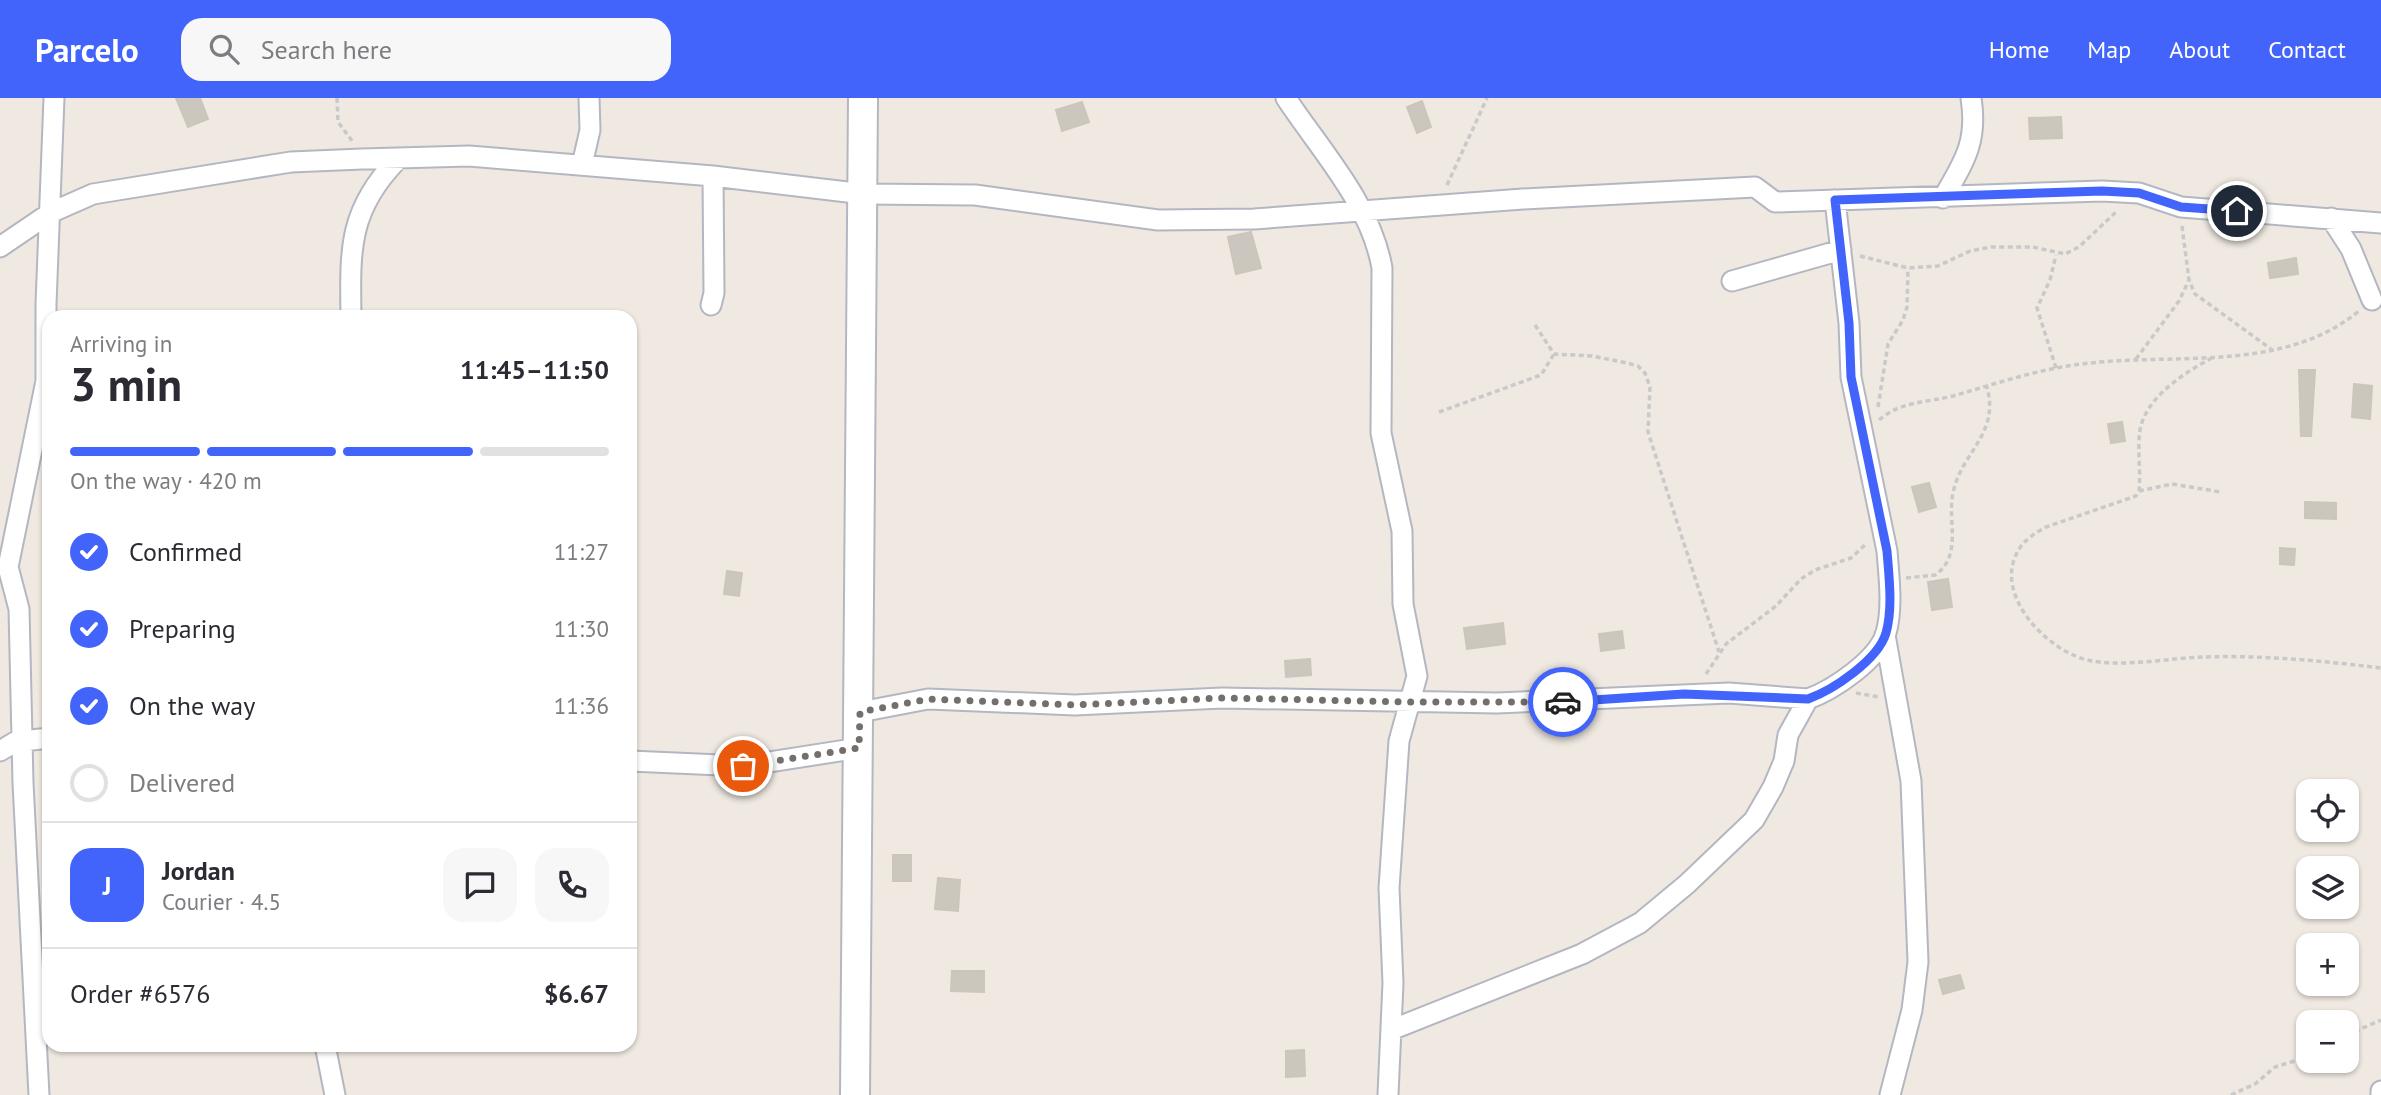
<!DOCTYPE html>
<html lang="en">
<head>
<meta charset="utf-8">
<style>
	body { margin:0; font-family:"PT Sans",sans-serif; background:#f7f7f7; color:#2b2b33; height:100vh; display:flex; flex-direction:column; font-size:26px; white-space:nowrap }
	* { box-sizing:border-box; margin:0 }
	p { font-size:23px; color:#7c7c81 }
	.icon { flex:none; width:38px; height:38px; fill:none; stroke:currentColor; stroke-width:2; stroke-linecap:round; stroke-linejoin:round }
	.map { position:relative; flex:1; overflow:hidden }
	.details { position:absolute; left:42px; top:212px; width:595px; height:742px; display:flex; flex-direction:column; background:#fff; border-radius:21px; box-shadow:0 2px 5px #0004 }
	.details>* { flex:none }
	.controls { position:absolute; left:2296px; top:681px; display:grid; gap:14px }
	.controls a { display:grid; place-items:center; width:63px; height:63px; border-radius:14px; background:#fff; box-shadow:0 2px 5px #0004; font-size:35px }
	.pin { position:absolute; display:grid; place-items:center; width:60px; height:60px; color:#fff; margin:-30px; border:4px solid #fff; border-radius:50%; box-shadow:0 2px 7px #0007 }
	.courier { position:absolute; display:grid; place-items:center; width:70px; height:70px; margin:-35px; border:5px solid #4264fb; border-radius:50%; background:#fff; color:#222; box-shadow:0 2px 9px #0007 }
	.headline em { font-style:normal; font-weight:700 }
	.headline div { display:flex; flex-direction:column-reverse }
	.headline { display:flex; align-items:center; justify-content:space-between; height:119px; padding:0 28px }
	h1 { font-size:46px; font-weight:700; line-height:52px }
	.bar { display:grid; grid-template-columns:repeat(4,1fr); gap:10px 7px; align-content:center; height:84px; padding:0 28px }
	.bar i { height:9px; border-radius:5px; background:#e1e1e2 }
	.bar .selected { background:#4264fb }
	.bar p { grid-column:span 4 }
	.line { display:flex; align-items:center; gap:18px; padding:0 28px; border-top:2px solid #e1e1e2 }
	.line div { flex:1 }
	.round { display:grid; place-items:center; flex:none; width:74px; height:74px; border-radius:21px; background:#f7f7f7 }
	ol { padding:0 28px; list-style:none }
	li { display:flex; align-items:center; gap:21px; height:77px }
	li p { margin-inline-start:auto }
	li .icon { padding:7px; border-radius:50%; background:#4264fb; color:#fff; stroke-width:4 }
	li:last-child { color:#7c7c81 }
	li i { width:38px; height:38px; border:4px solid #e1e1e2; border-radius:50% }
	header { display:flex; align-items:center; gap:42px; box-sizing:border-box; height:98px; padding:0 35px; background:#4264fb; color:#fff }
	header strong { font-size:33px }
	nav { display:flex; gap:38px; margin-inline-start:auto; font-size:24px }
	.search { width:490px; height:63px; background:#f7f7f7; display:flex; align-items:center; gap:18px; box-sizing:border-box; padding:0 24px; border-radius:21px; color:#7c7c81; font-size:26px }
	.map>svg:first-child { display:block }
	.building { fill:#cbc7bf; stroke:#cbc5ba; stroke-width:2 }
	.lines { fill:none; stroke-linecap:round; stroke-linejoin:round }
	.street-casing { stroke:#b4b7c1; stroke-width:23 }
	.secondary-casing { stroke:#b4b7c1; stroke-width:32 }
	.path { stroke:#c9c9c9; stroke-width:3.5; stroke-dasharray:5 3.5; stroke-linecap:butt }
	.street { stroke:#fff; stroke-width:19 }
	.secondary { stroke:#fff; stroke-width:28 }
	.done { stroke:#726f6d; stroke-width:7; stroke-dasharray:0 12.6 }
	.route { stroke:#4264fb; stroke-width:9 }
</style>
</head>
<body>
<header>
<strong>Parcelo</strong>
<div class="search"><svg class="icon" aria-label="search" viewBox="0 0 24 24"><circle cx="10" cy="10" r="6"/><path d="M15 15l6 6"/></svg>Search here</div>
<nav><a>Home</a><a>Map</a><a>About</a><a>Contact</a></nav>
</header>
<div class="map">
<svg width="2381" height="997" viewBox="0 0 2381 997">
	<rect width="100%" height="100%" fill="#efe9e1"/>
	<path class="building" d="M176,0h24l8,21 -20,8z
		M1422,3l9,26 -14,6 -10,-26z
		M1082,4l7,20 -27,9 -6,-21z
		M2061,19l1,21 -32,1 -1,-21z
		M1251,134l10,36 -25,6 -8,-37z
		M2296,160l2,16 -28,4 -2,-15z
		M2299,272h16l-4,66h-10z
		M2354,286l18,2 -2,33 -18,-2z
		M2122,324l3,19 -14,2 -3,-19z
		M1929,385l7,24 -17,5 -7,-25z
		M2305,404l31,1v16l-31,-1z
		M2280,450l15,1 -1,16 -14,-1z
		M727,473l15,2 -3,23 -15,-2z
		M1948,481l4,28 -20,3 -4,-28z
		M1503,525l2,21 -38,5 -3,-21z
		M1622,533l2,17 -23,3 -2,-17z
		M1310,561l1,16 -25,2 -1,-16z
		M893,757h18v26h-18z
		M938,780l22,2 -2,31 -23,-2z
		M952,873h32v21l-33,-1z
		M1960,877l4,13 -21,6 -4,-14z
		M1304,952l1,26 -19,1v-26z"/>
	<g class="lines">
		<defs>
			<path id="street" d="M1286,0c35,53 85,106 96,170l-1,165 21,98 1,73 14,72 -18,65 -10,147 4,95 -5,112
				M582,67l8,-35 -1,-32
				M1943,100c21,-36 35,-56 28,-100
				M2331,120l20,31 21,51
				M0,149l50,-34 43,-19 198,-32 71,-3 107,-3 244,20 151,18 111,1 183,25 96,-1 269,-20 232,-12 20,15 327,-11 37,2 42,14 200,16
				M1732,183l109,-31
				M711,207l3,-12 -1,-117
				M351,219c-1,-67 -3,-107 47,-158
				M1885,537l26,146 7,181 -6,48 -22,85
				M860,614l68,-13 147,6 147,-7 275,5 232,-10 79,6c25,-9 70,-39 78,-66 7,-25 3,-56 1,-82l-36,-174 -2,-54 -14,-123
				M0,653l15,-9 34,-4
				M630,663l113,5 116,-18
				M1391,932l191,-76 58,-31 47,-39 67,-64 19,-33 11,-26 4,-26 20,-36
				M325,947l10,50
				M39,997l-16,-312 -4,-174 -11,-42 38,-186v-77l8,-206
				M2381,997v-4"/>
			<path id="secondary" d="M855,997l8,-997"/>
		</defs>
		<use href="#street" class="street-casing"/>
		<use href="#secondary" class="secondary-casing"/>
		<path class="path" d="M337,0l1,24 15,20
			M1447,87l40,-87
			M2182,128l7,54 6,14 76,55
			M1860,158l48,12 30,-2 32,-15 21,-4h42l32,7 14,-7 37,-35
			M1535,227l19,29 38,2 35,7 11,3 7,7 5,14 -2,45 71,220
			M2212,260c-28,15 -66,39 -72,72 -3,20 1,40 -1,61l-3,5 -90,31c-11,6 -22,13 -28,24 -26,45 32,103 74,110 35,6 77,-3 112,-4 59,-2 119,4 177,11
			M2136,261l43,-58 10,-21
			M2056,270l-19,-60 13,-28 6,-25
			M1878,309l10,-63 15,-24 4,-13 1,-39
			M1439,314l102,-37 13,-21
			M1879,322c22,-19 46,-17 74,-24 42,-12 85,-27 129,-32 91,-12 200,10 277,-53
			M2139,393l33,-7 49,8
			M1906,480l29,-3c28,-19 12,-54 18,-82 8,-41 47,-58 34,-106
			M1706,576l20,-30 50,-38 25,-27 14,-9 36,-12 16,-15
			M1856,595l23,4
			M2347,937l34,-15
			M2231,997l24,-11 20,-17 26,-8 7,-9"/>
		<use href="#street" class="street"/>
		<use href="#secondary" class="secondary"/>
	</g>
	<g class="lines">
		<path class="done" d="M743,668l116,-18 1,-36 69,-13 146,6 147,-7 188,4h153"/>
		<path class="route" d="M1563,604l121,-8 124,5c25,-9 70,-39 78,-66 7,-25 3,-56 1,-82l-36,-174 -2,-54 -14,-123 267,-9 37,2 42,14 56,4"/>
	</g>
</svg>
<div class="controls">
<a><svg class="icon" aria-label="locate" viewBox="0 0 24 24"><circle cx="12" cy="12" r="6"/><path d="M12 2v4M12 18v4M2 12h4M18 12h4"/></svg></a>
<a><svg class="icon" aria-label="layers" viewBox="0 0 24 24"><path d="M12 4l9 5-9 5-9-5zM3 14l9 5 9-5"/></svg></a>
<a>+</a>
<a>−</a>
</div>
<div class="pin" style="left:743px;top:668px;background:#ea580c"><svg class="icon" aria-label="bag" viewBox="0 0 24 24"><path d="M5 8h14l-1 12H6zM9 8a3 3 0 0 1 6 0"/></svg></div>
<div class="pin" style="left:2237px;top:113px;background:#1f2937"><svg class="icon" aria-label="home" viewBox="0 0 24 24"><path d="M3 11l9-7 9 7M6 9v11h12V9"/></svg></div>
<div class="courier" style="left:1563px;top:604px"><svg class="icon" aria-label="car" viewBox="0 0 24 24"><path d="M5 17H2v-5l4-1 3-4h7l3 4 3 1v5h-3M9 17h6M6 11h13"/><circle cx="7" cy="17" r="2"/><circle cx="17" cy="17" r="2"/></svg></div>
<section class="details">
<div class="headline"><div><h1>3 min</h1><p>Arriving in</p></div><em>11:45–11:50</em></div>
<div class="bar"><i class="selected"></i><i class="selected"></i><i class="selected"></i><i></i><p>On the way · 420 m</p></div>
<ol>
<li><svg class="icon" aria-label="check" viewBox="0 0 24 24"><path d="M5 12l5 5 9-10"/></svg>Confirmed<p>11:27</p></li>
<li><svg class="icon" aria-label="check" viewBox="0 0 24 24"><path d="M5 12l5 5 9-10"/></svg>Preparing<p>11:30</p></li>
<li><svg class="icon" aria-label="check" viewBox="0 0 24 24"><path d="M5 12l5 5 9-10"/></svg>On the way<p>11:36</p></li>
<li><i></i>Delivered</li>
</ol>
<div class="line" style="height:126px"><b class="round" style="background:#4264fb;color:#fff">J</b><div><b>Jordan</b><p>Courier · 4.5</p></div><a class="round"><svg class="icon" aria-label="chat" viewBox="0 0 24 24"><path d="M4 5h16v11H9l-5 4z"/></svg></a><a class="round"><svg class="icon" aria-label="phone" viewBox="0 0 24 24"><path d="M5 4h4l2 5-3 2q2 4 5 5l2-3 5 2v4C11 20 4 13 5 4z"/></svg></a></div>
<div class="line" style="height:91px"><div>Order #6576</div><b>$6.67</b></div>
</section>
</div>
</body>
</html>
